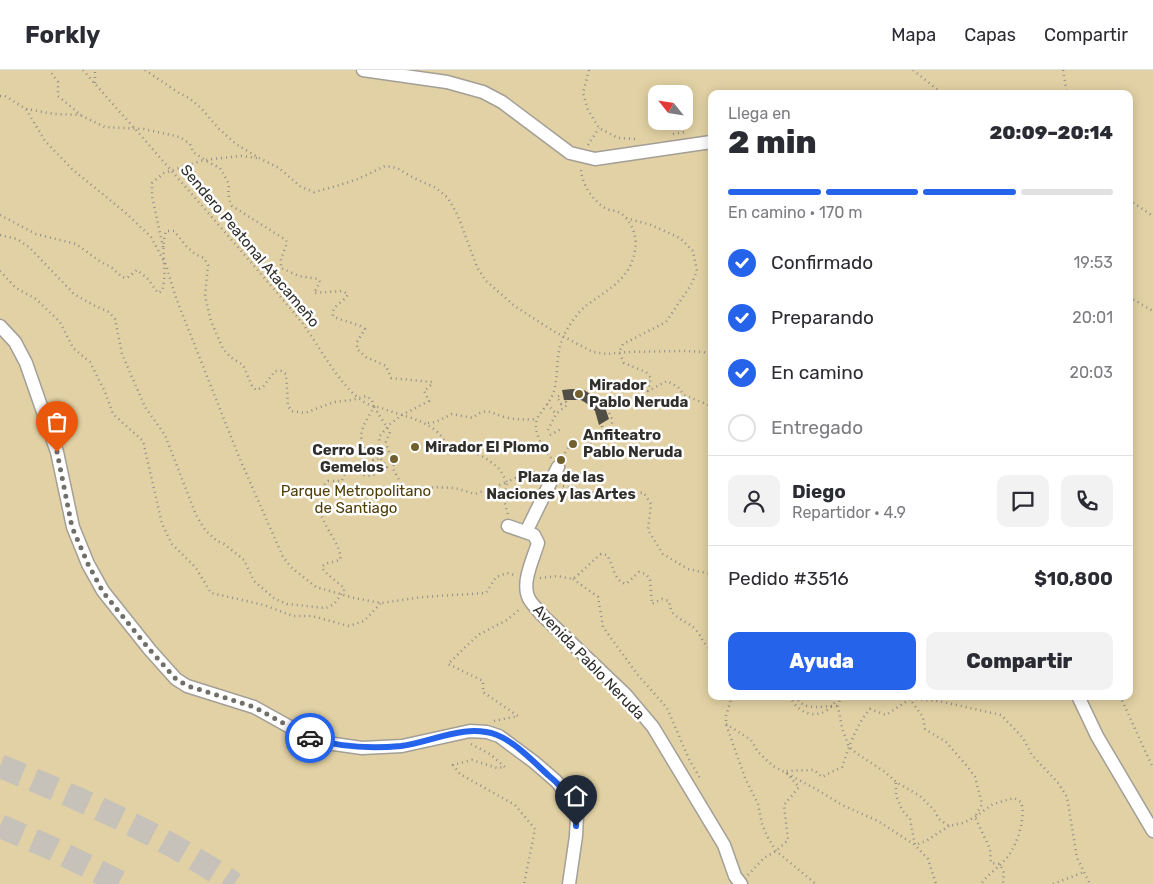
<!DOCTYPE html>
<html lang="es">
<head>
<meta charset="utf-8">
<style>
	body { margin:0; font-family:Rubik,sans-serif; background:#f2f2f3; color:#2b2b33; height:100vh; display:flex; flex-direction:column; font-size:19px; white-space:nowrap }
	* { box-sizing:border-box; margin:0 }
	p { font-size:16px; color:#7c7c81 }
	.icon { flex:none; width:28px; height:28px; fill:none; stroke:currentColor; stroke-width:2; stroke-linecap:round; stroke-linejoin:round }
	.map { position:relative; flex:1; overflow:hidden }
	.panel { position:absolute; left:708px; top:20px; width:425px; height:610px; display:flex; flex-direction:column; background:#fff; border-radius:10px; box-shadow:0 2px 12px #0003 }
	.panel>* { flex:none }
	.needle { width:32px; rotate:300deg }
	.fabs { position:absolute; left:648px; top:15px; display:grid; gap:10px }
	.fabs a { display:grid; place-items:center; width:45px; height:45px; border-radius:10px; background:#fff; box-shadow:0 2px 12px #0003; font-size:25px }
	.pin { position:absolute; display:grid; place-items:center; width:42px; height:42px; color:#fff; margin:-51px -21px; border-radius:50% 50% 50% 0; rotate:-45deg; box-shadow:0 0 5px #0007 }
	.pin .icon { rotate:45deg }
	.courier { position:absolute; display:grid; place-items:center; width:50px; height:50px; margin:-25px; border:4px solid #2563eb; border-radius:50%; background:#fff; color:#222; box-shadow:0 1px 6px #0007 }
	.headline em { font-style:normal; font-weight:800 }
	.headline div { display:flex; flex-direction:column-reverse }
	.headline { display:flex; align-items:center; justify-content:space-between; height:85px; padding:0 20px }
	h1 { font-size:32px; font-weight:800; line-height:38px }
	.bar { display:grid; grid-template-columns:repeat(4,1fr); gap:8px 5px; align-content:center; height:60px; padding:0 20px }
	.bar i { height:6px; border-radius:4px; background:#e1e1e2 }
	.bar .active { background:#2563eb }
	.bar p { grid-column:span 4 }
	.line { display:flex; align-items:center; gap:12px; padding:0 20px; border-top:1px solid #e1e1e2 }
	.line div { flex:1 }
	.round { display:grid; place-items:center; flex:none; width:52px; height:52px; border-radius:10px; background:#f2f2f3 }
	ol { padding:0 20px; list-style:none }
	li { display:flex; align-items:center; gap:15px; height:55px }
	li p { margin-inline-start:auto }
	li .icon { padding:5px; border-radius:50%; background:#2563eb; color:#fff; stroke-width:4 }
	li:last-child { color:#7c7c81 }
	li i { width:28px; height:28px; border:2px solid #e1e1e2; border-radius:50% }
	.action { display:flex; gap:10px; margin-top:auto; padding:10px 20px }
	.action a { flex:1; height:58px; border-radius:10px; background:#2563eb; color:#fff; font-size:20px; font-weight:800; line-height:58px; text-align:center }
	.action a+a { background:#f2f2f3; color:#2b2b33 }
	header { display:flex; align-items:center; gap:30px; box-sizing:border-box; height:70px; padding:0 25px; background:#fff; border-bottom:1px solid #e1e1e2 }
	header strong { font-size:24px }
	nav { display:flex; gap:28px; margin-inline-start:auto; font-size:18px }
	.map>svg:first-child { display:block }
	.green { fill:#e2d1a4; fill-rule:evenodd }
	.building { fill:#514e46 }
	.lines { fill:none; stroke-linecap:round; stroke-linejoin:round }
	.highway-tunnel { stroke:#c6c2ba; stroke-width:24; stroke-dasharray:24 12; stroke-linecap:butt }
	.street-casing { stroke:#a39f97; stroke-width:15 }
	.path { stroke:#918e88; stroke-width:2.5; stroke-dasharray:1 4; stroke-linecap:butt }
	.street { stroke:#fff; stroke-width:12 }
	.done { stroke:#716f6a; stroke-width:5; stroke-dasharray:0 9 }
	.route { stroke:#2563eb; stroke-width:6 }
	.poi-dot { fill:#72602e; stroke:#fff; stroke-width:2 }
	.labels { text-anchor:middle; stroke-width:5; stroke-linejoin:round; paint-order:stroke }
	.street-label { font-size:15px; fill:#302f2b; stroke:#fff }
	.poi-label { font-size:15px; font-weight:bold; fill:#302f2b; stroke:#fff; text-anchor:start }
	.park-label { font-size:15px; fill:#4f3e07; stroke:#fff }
</style>
</head>
<body>
<header>
<strong>Forkly</strong>
<nav><a>Mapa</a><a>Capas</a><a>Compartir</a></nav>
</header>
<div class="map">
<svg width="1153" height="814" viewBox="0 0 1153 814">
	<rect width="100%" height="100%" fill="#ebe7de"/>
	<path class="green" d="M0,0h1153v814h-1153zM656,24h28v27h-28zM711,24h418v602h-418z"/>
	<path class="building" d="M572,319l12,1 14,9 8,11 3,9 -10,6 -4,-14 -9,-8 -5,-3h-17l-2,-10z"/>
	<g class="lines">
		<path class="highway-tunnel" d="M0,696c81,33 162,68 234,118
			M0,756l49,21 74,37"/>
		<defs>
			<path id="street" d="M363,0l84,12 36,10 19,10 68,51 25,6 116,-17
				M0,256l15,16 11,21 31,89 16,75 15,37 15,27 47,59 26,29 11,7 67,21 54,30 19,6 35,5 40,-2 68,-15 17,1 12,4 35,26 22,19 15,18 6,17 -1,20 -7,48
				M508,456l26,9 4,8c-5,17 -19,43 -7,59 3,4 7,8 10,12l85,81 27,32 71,118 11,31 6,8
				M526,462l32,-65
				M1078,626l19,40 56,95"/>
		</defs>
		<use href="#street" class="street-casing"/>
		<path class="path" d="M83,0c24,28 49,55 73,83 48,55 97,111 144,167 18,22 48,86 79,87 28,12 55,11 70,41 18,-1 37,8 50,21 3,3 5,9 8,13l16,-8 12,-2 5,4
			M145,0l34,23 10,5 12,10 18,21 17,15 23,14 20,10 22,19 13,5 19,-5 25,-8 27,-13 12,2 17,10 22,10 12,10 10,18 19,51 9,14 30,26 39,25 38,20 14,2 20,-2 56,-1 21,1 7,4
			M589,0l-6,23 5,17 11,18 19,10 18,1
			M913,0l30,24
			M1063,0l4,24
			M95,13v-13
			M0,26h5l21,13 19,32 27,28 55,45 24,23 15,28 10,33 63,159 44,100 9,11 24,19 38,11 27,5 42,-6 63,-4 10,-16 11,-4 8,2
			M26,39l29,5 26,1
			M673,64l12,-2
			M588,75l11,-17
			M1129,130l24,16
			M0,145l36,19 40,10 25,18 10,5 11,10 5,1 10,-8 11,9 10,14 4,-2c6,-19 -2,-42 4,-60h8l13,16 8,7 9,4 4,7 -3,31 6,25 12,28 9,9 11,7 9,21 4,4 7,-3 12,-16h6l5,3 2,31 3,6 14,2 29,-11 18,-2 14,-4 6,4 2,7c-13,23 -20,30 -1,53l7,-2
			M626,148l25,7 29,13 13,13 4,20 -6,14 -25,37 -43,22 -4,8 5,11 22,9 5,6 -3,13 19,-10 11,6 6,8 27,11
			M0,165l17,4 12,8 45,47 21,12 14,6 6,7 7,35 23,53 20,28 31,80 9,15 12,11 7,3 20,16 10,21 21,18 12,5 39,4 8,-4 10,-13v-3l-20,-17 -2,-4 3,-3 15,-4c3,-11 -14,-31 -18,-43 -3,-9 -3,-19 -2,-28l8,-8h14l6,-16h2l14,10 8,1 15,-9 -7,-9 -1,-21 10,-12 13,-10 27,-14 -5,-10 8,-7v-2l-41,-4 -5,-12 -20,-9 -9,-8v-7l8,-13c-10,-7 -22,-7 -32,-13 -2,-11 11,-13 15,-22l-6,-3 -28,2 6,-11 -2,-3 -19,-3 -18,-8v-9l6,-16 -1,-3 -54,-34c-4,-8 -4,-14 -3,-22l-9,-16 -12,-6 -15,-10 -3,-8 -10,-7 -36,-8 -39,-2 -23,-11 -24,-20v-14l-9,-12
			M163,177l-11,-51v-13l12,-10 40,-13 37,-4 16,2
			M0,201l16,17 20,11 24,23 13,26 17,14 15,30 8,22 30,27 19,83 10,20 24,24 15,25 53,12 29,11h19l37,10 15,-5 17,-18
			M1129,227l24,14
			M547,334l9,10
			M605,334l7,15v5
			M374,337l16,25 -4,10 2,8 6,11 -1,8 9,16 5,5 4,1 24,-4 20,1 20,6 32,-12 -3,18 4,15
			M428,353l8,-1 16,-8 21,4c13,-12 19,-4 32,-1 11,3 21,3 32,2
			M602,356v7l4,20
			M548,360l8,-16 11,-9 -1,-3 -5,2 -4,-7 4,-2
			M550,365l13,-7
			M589,368l5,14
			M565,383l9,-16
			M551,388c-8,-10 -20,-28 -13,-41 5,-8 13,-16 16,-26 5,-18 1,-38 10,-56 5,-10 14,-23 23,-30 21,-16 44,-26 48,-55 3,-13 -4,-31 -15,-37 -4,-3 -10,-2 -15,-5 -13,-8 -24,-25 -24,-40
			M563,416l54,12 19,-6 8,1 7,11 -3,26 15,24 25,15 23,5
			M540,508l17,-2 16,3c10,-8 18,-17 28,-25l6,1c6,10 7,26 19,29l13,-12 7,2 4,6 2,24 10,-5 7,2c1,5 1,8 4,12 7,8 16,9 23,17 6,6 7,15 15,19
			M573,509l25,18 5,30 35,48 29,33 22,51 12,21
			M732,626l-6,20v8l19,54 13,26 4,20 5,12 9,15 40,33
			M790,626c10,24 39,24 48,0
			M795,626c10,17 27,9 43,10
			M841,626l-3,10 4,22 7,19 7,6 29,19 11,10 24,14 14,14 5,9 10,7 14,-3 12,-6 18,-13 21,-6 7,4c5,15 -3,40 -12,53 -8,11 -20,18 -28,29
			M908,626l2,3 29,2 62,14 22,23 9,17 27,29 8,13 10,61 13,26
			M1120,626l33,72
			M494,651l24,-5 -35,-24v-11l-35,-17 30,-29 29,-15 14,-12
			M726,654l25,16 7,12 15,14 41,22 30,18 34,15 37,24 13,14 8,25
			M471,674l19,10 15,13 -8,1 -25,-8 -19,5 7,9 55,31 20,24 -11,55
			M896,713v12l6,15 8,9 5,26 11,-4 23,-15
			M748,805l16,-17 12,-7 12,-11 -4,-35 15,-18 -14,-16 29,-1 8,7 20,-10c7,-20 14,-42 28,-58l16,6 24,-16 13,18 2,12 21,13 21,24 8,11 7,27 -7,13 15,32 1,14 9,1 4,9 -1,11
			M1053,814l31,-12"/>
		<use href="#street" class="street"/>
	</g>
	<g class="lines">
		<path class="done" d="M57,382l15,75 16,37 15,28 47,58 26,29 12,7 66,21 56,31"/>
		<path class="route" d="M310,668c29,9 60,11 91,8 31,-4 64,-23 96,-11 18,7 37,27 51,40 17,14 29,29 28,51"/>
	</g>
	<g class="poi-dot">
		<circle cx="579" cy="324" r="5"/>
		<circle cx="573" cy="374" r="5"/>
		<circle cx="415" cy="377" r="5"/>
		<circle cx="394" cy="389" r="5"/>
		<circle cx="561" cy="390" r="5"/>
	</g>
	<g class="labels">
		<g class="street-label">
			<text transform="translate(250 176) rotate(50)" y="5">Sendero Peatonal Atacameño</text>
			<text transform="translate(589 592) rotate(46)" y="5">Avenida Pablo Neruda</text>
		</g>
		<g class="poi-label">
			<text x="589" y="320">Mirador<tspan x="589" dy="17">Pablo Neruda</tspan></text>
			<text x="583" y="370">Anfiteatro<tspan x="583" dy="17">Pablo Neruda</tspan></text>
			<text x="425" y="382">Mirador El Plomo</text>
			<text x="384" y="385" text-anchor="end">Cerro Los<tspan x="384" dy="17">Gemelos</tspan></text>
			<text x="561" y="412" text-anchor="middle">Plaza de las<tspan x="561" dy="17">Naciones y las Artes</tspan></text>
		</g>
		<g class="park-label">
			<text x="356" y="426">Parque Metropolitano<tspan x="356" dy="17">de Santiago</tspan></text>
		</g>
	</g>
</svg>
<div class="fabs">
<a><svg class="needle" viewBox="-14 -14 28 28"><path d="M0-13l5 13h-10z" fill="#e53935"/><path d="M0 13l5-13h-10z" fill="#7c7c81"/></svg></a>
</div>
<div class="pin" style="left:57px;top:382px;background:#ea580c"><svg class="icon" aria-label="bag" viewBox="0 0 24 24"><path d="M5 8h14l-1 12H6zM9 8a3 3 0 0 1 6 0"/></svg></div>
<div class="pin" style="left:576px;top:756px;background:#1f2937"><svg class="icon" aria-label="home" viewBox="0 0 24 24"><path d="M3 11l9-7 9 7M6 9v11h12V9"/></svg></div>
<div class="courier" style="left:310px;top:668px"><svg class="icon" aria-label="car" viewBox="0 0 24 24"><path d="M5 17H2v-5l4-1 3-4h7l3 4 3 1v5h-3M9 17h6M6 11h13"/><circle cx="7" cy="17" r="2"/><circle cx="17" cy="17" r="2"/></svg></div>
<section class="panel">
<div class="headline"><div><h1>2 min</h1><p>Llega en</p></div><em>20:09–20:14</em></div>
<div class="bar"><i class="active"></i><i class="active"></i><i class="active"></i><i></i><p>En camino · 170 m</p></div>
<ol>
<li><svg class="icon" aria-label="check" viewBox="0 0 24 24"><path d="M5 12l5 5 9-10"/></svg>Confirmado<p>19:53</p></li>
<li><svg class="icon" aria-label="check" viewBox="0 0 24 24"><path d="M5 12l5 5 9-10"/></svg>Preparando<p>20:01</p></li>
<li><svg class="icon" aria-label="check" viewBox="0 0 24 24"><path d="M5 12l5 5 9-10"/></svg>En camino<p>20:03</p></li>
<li><i></i>Entregado</li>
</ol>
<div class="line" style="height:90px"><a class="round"><svg class="icon" aria-label="person" viewBox="0 0 24 24"><circle cx="12" cy="8" r="4"/><path d="M4 21q1-7 8-7t8 7"/></svg></a><div><b>Diego</b><p>Repartidor · 4.9</p></div><a class="round"><svg class="icon" aria-label="chat" viewBox="0 0 24 24"><path d="M4 5h16v11H9l-5 4z"/></svg></a><a class="round"><svg class="icon" aria-label="phone" viewBox="0 0 24 24"><path d="M5 4h4l2 5-3 2q2 4 5 5l2-3 5 2v4C11 20 4 13 5 4z"/></svg></a></div>
<div class="line" style="height:65px"><div>Pedido #3516</div><b>$10,800</b></div>
<div class="action"><a>Ayuda</a><a>Compartir</a></div>
</section>
</div>
</body>
</html>
